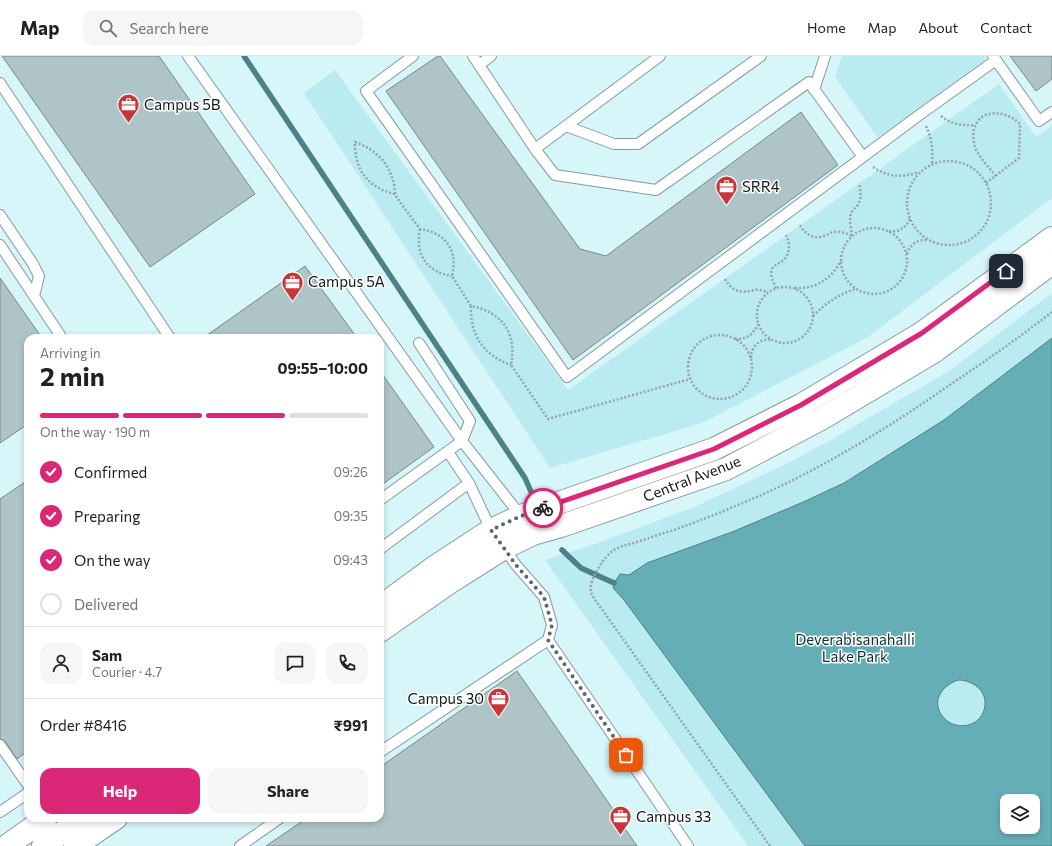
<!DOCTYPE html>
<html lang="en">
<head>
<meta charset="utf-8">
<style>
	body { margin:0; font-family:Commissioner,sans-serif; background:#f6f6f6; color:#202124; height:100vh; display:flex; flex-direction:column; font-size:15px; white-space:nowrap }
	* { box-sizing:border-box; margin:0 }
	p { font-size:13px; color:#757577 }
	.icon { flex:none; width:22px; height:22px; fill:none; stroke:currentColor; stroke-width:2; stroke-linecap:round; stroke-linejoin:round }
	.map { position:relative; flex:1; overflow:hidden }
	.side { position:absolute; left:24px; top:278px; width:360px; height:488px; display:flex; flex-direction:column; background:#fff; border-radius:12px; box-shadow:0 2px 6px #0003 }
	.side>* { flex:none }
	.buttons { position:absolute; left:1000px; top:738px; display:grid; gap:8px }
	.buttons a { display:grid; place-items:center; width:40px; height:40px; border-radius:8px; background:#fff; box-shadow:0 2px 6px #0003; font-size:20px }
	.pin { position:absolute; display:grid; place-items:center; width:34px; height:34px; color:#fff; margin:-17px; border-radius:8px; box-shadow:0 2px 6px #0006 }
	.courier { position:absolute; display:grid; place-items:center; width:40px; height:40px; margin:-20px; border:3px solid #db2777; border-radius:50%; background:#fff; color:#222; box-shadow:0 1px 5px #0007 }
	.head em { font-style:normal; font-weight:700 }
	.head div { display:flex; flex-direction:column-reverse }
	.head { display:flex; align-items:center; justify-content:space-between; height:68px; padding:0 16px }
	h1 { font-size:26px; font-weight:700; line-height:30px }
	.bar { display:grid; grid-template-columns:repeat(4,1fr); gap:6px 4px; align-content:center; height:48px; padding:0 16px }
	.bar i { height:5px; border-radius:3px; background:#e0e0e0 }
	.bar .current { background:#db2777 }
	.bar p { grid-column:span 4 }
	.line { display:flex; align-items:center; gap:10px; padding:0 16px; border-top:1px solid #e0e0e0 }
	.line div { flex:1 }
	.round { display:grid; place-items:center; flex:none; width:42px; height:42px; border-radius:12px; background:#f6f6f6 }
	ol { padding:0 16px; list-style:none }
	li { display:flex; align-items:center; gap:12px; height:44px }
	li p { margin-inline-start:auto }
	li .icon { padding:4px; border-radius:50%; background:#db2777; color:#fff; stroke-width:4 }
	li:last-child { color:#757577 }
	li i { width:22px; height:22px; border:2px solid #e0e0e0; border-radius:50% }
	.cta { display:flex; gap:8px; margin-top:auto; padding:8px 16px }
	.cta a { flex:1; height:46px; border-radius:12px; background:#db2777; color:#fff; font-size:16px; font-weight:700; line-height:46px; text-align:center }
	.cta a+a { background:#f6f6f6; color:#202124 }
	header { display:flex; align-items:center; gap:24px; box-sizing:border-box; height:56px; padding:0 20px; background:#fff; border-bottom:1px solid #e0e0e0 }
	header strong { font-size:19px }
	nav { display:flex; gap:22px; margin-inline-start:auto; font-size:14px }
	.search { width:280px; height:36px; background:#f6f6f6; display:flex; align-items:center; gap:10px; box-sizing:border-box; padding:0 14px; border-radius:12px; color:#757577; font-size:15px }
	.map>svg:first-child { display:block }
	.built { fill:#d6f6f9; fill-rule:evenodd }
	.green { fill:#b9ebf0; fill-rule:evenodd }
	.water { fill:#66aeb6; stroke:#4c8187; fill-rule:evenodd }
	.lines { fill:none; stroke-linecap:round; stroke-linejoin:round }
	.stream { stroke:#4c8187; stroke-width:5.5 }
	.building { fill:#afc4c6; stroke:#75898b }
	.lane-casing { stroke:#879b9d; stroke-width:12 }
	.secondary-casing { stroke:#879b9d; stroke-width:24 }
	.path { stroke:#97a5a6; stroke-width:2.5; stroke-dasharray:2 2; stroke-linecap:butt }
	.lane { stroke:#fff; stroke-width:10 }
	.secondary { stroke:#fff; stroke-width:22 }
	.done { stroke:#5c6768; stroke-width:4; stroke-dasharray:0 7.2 }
	.route { stroke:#db2777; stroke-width:5 }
	.labels { text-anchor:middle; stroke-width:3; stroke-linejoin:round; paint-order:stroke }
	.poi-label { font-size:15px; fill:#101718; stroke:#fff; text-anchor:start }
	.street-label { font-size:15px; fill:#101718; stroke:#fff }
	.park-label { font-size:15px; fill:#0b3033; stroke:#fff }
</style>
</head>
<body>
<header>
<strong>Map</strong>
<div class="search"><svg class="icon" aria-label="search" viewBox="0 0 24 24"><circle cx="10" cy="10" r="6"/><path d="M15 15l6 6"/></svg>Search here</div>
<nav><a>Home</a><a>Map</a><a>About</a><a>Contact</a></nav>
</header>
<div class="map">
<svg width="1052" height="790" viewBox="0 0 1052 790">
	<rect width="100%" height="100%" fill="#eafcfe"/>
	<path class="built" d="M0,0h1052v237l-103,78 -115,67 -44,24 -96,45 -99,37 -50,16 203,286h-748zM28,282h352v480h-352z"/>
	<path class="green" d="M842,0h142l2,3 -108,79 -43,-61z
		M335,14l233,320 431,-306 37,53 16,-11v72l-184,139 -166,86 -152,45 -246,-375z
		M1052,237v553h-304l-203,-286 50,-16 99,-37 96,-45 44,-24 115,-67zM1007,745h26v26h-26z"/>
	<path class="water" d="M1052,282v508h-247l-181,-246 -11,-12 1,-5 6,-9 9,1 18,-12 85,-31 69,-29 43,-20 100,-63zM958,624c17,0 33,14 25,33 -7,15 -28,17 -39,5 -14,-15 -3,-32 14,-38zM1007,745h26v26h-26z"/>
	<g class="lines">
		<path class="stream" d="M244,0l281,422 7,16
			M562,494l19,18 33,15"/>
	</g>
	<path class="building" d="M2,0h157l96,138 -105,73z
		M438,0h2l140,193 26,7 195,-144 37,53 -265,195 -187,-269z
		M1010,0h42v23l-16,12z
		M305,210l52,72h-154z
		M0,222l42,60h-14v86l-28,19z
		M380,315l54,76 -54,39z
		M28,424v271l-11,8 -12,-18 -5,-2v-240z
		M517,615l98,141 -1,1 23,33h-371l41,-28h73v-51z"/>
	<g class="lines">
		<defs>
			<path id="lane" d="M188,0l274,385 59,75
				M413,0l-47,35 201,286 351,-261 78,-56
				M473,0l62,93 20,26 101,15 153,-108 54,75
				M993,0l46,65 13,-9
				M479,9l12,-9
				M0,27l170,255
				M814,34l11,-34
				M566,70l48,18h24l123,-88
				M535,93l125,-93
				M0,159l33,49 6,12 -5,20
				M0,189l62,93
				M448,396l21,31 23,49
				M380,444l82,-59 8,-20 -51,-78
				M503,491l13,18 28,32 8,28 -4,15 140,206
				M380,493l89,-66
				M0,689l28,40
				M380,696l168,-112
				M0,756l28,-19
				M240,790l40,-28"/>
			<path id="secondary" d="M380,551l56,-41 55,-36 30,-14 193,-67 87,-44 121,-72 130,-95
				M380,575l69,-48 55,-35 29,-14 28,-8 165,-57 95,-50 114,-68 117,-88
				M8,789l38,-27
				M43,790l40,-28
				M75,790l41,-28"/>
		</defs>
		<use href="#lane" class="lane-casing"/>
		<use href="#secondary" class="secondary-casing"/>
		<path class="path" d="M941,60c10,8 21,10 34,9
			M926,70c6,13 7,24 6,38
			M907 147a42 42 0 1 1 84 0a42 42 0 1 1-84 0Z
			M873,111c14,10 30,11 46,5
			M996,120c-8,-10 -20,-21 -22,-33 -6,-32 27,-38 46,-19
			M986,127l33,-25 1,-34
			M395,138c-27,-6 -41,-25 -40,-52 19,7 33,19 38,39 2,4 1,10 3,15 7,11 16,22 24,33 27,4 38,22 32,47l19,30c32,6 46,28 40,59l37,54 142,-40
			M800,169c5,9 14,15 24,11 4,-1 6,-3 9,-4 7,-1 13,1 19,4
			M841 205a33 33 0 1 1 66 0a33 33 0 1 1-66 0Z
			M420,173c-5,25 6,43 32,47
			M889,175c10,2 17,-4 21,-12
			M852,180c-1,-7 -3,-16 -1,-23 2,-3 4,-5 6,-7 5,-7 4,-15 2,-23
			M907,198c3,-9 10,-15 20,-14
			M725,223c8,14 16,14 30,11 4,-1 9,1 13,2
			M757 259a28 28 0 1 1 56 0a28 28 0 1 1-56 0Z
			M776,232c-2,-5 -7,-13 -4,-19 1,-3 5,-4 7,-6 11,-5 12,-18 7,-28
			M795,232c21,1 36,-9 46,-27
			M471,250c-1,29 12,49 40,59
			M813,260c13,-13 25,-21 42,-27
			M688 311a32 32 0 1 1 64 0a32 32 0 1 1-64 0Z
			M735,283c11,1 19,-5 23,-15
			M751,302c0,-12 9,-20 21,-18
			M770,790l-174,-245c-2,-3 -5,-7 -5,-10 -3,-10 14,-36 23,-41 6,-4 13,-5 20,-7 13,-4 26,-9 40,-13 31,-11 62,-24 92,-37 67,-31 128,-69 188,-111 33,-22 66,-45 98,-70"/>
		<use href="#lane" class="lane"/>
		<use href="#secondary" class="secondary"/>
	</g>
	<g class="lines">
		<path class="done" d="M543,452l-22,8 -30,14 25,35 28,32 8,28 -4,15 78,115"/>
		<path class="route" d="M543,452l171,-59 87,-44 121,-72 84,-62"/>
	</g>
	<defs>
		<symbol id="office-pin" viewBox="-11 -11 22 30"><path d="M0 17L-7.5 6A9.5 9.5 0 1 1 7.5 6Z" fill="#c63739" stroke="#fff"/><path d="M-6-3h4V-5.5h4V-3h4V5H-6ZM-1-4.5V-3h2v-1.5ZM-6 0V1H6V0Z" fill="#fff"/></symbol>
	</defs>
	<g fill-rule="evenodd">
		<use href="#office-pin" x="116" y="36" width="25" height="34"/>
		<use href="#office-pin" x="714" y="118" width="25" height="34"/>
		<use href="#office-pin" x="280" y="214" width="25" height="34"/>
		<use href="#office-pin" x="486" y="630" width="25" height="34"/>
		<use href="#office-pin" x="608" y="748" width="25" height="34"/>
	</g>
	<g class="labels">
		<g class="poi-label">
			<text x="144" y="54">Campus 5B</text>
			<text x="742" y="136">SRR4</text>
			<text x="308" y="231">Campus 5A</text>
			<text x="484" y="648" text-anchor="end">Campus 30</text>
			<text x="636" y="766">Campus 33</text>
		</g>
		<g class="street-label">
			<text transform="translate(692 423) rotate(-21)" y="5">Central Avenue</text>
		</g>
		<g class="park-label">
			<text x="855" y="589">Deverabisanahalli<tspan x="855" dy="17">Lake Park</tspan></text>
		</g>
	</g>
</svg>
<div class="buttons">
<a><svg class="icon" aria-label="layers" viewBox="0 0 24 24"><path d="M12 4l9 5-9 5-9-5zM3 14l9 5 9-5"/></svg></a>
</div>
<div class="pin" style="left:626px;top:699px;background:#ea580c"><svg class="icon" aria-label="bag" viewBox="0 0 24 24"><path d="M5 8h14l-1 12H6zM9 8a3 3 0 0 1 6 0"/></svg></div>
<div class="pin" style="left:1006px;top:215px;background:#1f2937"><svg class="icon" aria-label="home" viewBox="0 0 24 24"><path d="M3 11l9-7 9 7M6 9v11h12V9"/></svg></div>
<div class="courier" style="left:543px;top:452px"><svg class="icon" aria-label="bike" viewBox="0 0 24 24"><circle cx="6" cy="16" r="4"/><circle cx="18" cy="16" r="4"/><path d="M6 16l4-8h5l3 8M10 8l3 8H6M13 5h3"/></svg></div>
<section class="side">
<div class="head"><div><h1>2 min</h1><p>Arriving in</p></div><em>09:55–10:00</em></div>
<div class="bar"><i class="current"></i><i class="current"></i><i class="current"></i><i></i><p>On the way · 190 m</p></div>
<ol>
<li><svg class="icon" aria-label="check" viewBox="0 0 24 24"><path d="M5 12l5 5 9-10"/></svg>Confirmed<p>09:26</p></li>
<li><svg class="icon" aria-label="check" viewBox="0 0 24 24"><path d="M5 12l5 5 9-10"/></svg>Preparing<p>09:35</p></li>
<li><svg class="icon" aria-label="check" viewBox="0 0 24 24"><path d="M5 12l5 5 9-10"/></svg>On the way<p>09:43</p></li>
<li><i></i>Delivered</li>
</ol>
<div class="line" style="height:72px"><a class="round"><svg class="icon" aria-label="person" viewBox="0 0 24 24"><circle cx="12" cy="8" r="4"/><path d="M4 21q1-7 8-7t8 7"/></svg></a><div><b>Sam</b><p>Courier · 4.7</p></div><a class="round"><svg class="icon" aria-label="chat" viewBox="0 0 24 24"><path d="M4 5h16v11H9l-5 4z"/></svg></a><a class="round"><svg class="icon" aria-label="phone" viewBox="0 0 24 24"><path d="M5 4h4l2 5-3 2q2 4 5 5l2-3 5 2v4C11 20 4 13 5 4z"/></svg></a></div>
<div class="line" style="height:52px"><div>Order #8416</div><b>₹991</b></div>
<div class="cta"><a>Help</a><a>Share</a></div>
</section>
</div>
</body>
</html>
